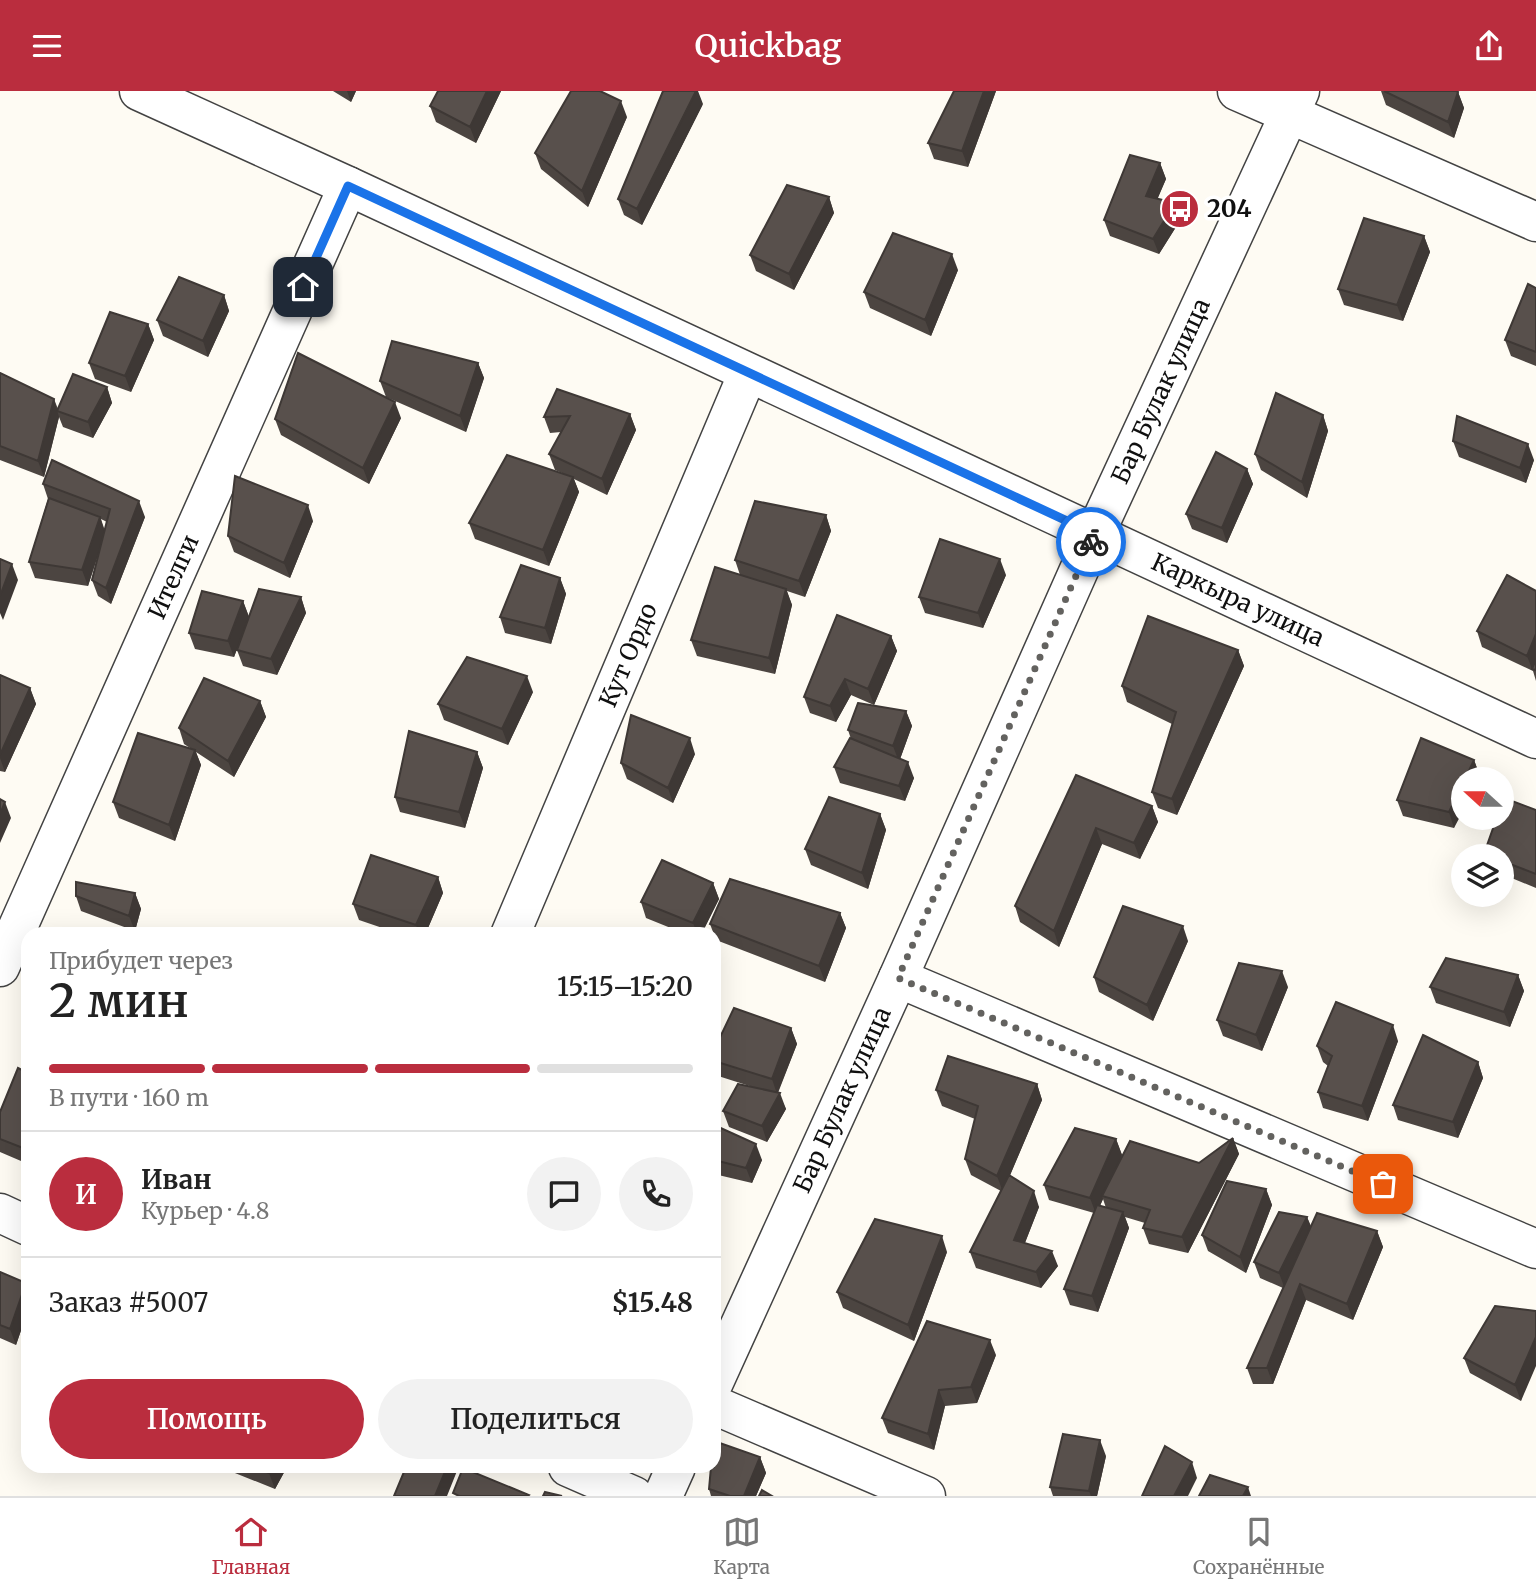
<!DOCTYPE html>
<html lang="ru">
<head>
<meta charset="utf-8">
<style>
	body { margin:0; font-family:Merriweather,serif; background:#f2f2f2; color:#222; height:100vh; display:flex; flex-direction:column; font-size:26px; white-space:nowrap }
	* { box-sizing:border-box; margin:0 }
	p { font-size:23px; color:#767676 }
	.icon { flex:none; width:38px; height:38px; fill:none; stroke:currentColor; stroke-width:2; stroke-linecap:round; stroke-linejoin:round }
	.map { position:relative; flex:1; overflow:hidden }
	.side { position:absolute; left:21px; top:836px; width:700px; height:546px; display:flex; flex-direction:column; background:#fff; border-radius:21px; box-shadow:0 7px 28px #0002 }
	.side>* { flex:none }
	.needle { width:46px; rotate:291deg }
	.tools { position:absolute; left:1451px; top:676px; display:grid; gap:14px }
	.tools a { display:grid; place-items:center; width:63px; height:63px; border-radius:50%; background:#fff; box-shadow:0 7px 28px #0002; font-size:35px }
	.pin { position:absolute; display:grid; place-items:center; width:60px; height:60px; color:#fff; margin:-30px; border-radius:14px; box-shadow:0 4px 10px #0006 }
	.courier { position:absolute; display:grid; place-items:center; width:70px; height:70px; margin:-35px; border:5px solid #1a73e8; border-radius:50%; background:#fff; color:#222; box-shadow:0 2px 9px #0007 }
	.head em { font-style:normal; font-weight:600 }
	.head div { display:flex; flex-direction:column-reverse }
	.head { display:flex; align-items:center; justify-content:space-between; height:119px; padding:0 28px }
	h1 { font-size:46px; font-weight:600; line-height:52px }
	.bar { display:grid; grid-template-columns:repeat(4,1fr); gap:10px 7px; align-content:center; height:84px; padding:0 28px }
	.bar i { height:9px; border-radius:5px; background:#e0e0e0 }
	.bar .on { background:#ba2d3e }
	.bar p { grid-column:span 4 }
	.line { display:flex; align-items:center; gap:18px; padding:0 28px; border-top:2px solid #e0e0e0 }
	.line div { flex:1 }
	.round { display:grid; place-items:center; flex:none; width:74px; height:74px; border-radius:37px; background:#f2f2f2 }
	.action { display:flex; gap:14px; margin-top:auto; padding:14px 28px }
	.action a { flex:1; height:80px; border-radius:42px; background:#ba2d3e; color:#fff; font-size:28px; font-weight:600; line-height:80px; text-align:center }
	.action a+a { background:#f2f2f2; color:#222 }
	header { display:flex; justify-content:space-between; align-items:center; height:91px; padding:0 28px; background:#ba2d3e; color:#fff; font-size:32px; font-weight:600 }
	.tab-bar { display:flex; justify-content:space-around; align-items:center; height:98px; border-top:2px solid #e0e0e0; background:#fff; font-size:19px; color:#767676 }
	.tab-bar a { display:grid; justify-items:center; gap:4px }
	.tab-bar .on { color:#ba2d3e }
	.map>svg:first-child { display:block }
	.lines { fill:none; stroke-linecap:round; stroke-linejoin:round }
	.minor-casing { stroke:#434343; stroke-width:41 }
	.minor { stroke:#fff; stroke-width:38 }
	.wall { fill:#4c4541; fill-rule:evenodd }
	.shaded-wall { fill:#3e3835 }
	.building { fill:#58504c; stroke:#3e3835; stroke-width:2 }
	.done { stroke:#63625f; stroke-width:7; stroke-dasharray:0 12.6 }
	.route { stroke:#1a73e8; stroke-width:9 }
	.labels { text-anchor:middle; stroke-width:7; stroke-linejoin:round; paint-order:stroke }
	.poi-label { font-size:24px; font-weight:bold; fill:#101010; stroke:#fff; text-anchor:start }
	.street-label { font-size:24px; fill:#101010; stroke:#fff }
</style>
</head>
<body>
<header><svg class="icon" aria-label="menu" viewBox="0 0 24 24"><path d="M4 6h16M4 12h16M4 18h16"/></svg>Quickbag<svg class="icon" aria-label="share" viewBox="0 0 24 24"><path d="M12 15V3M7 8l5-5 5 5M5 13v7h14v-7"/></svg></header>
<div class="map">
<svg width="1536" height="1405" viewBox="0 0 1536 1405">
	<rect width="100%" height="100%" fill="#fefbf3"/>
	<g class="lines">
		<defs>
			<g id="minor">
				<path id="s1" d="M139,0l209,95 1188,553"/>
				<path d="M1237,0l299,131"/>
				<path id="s2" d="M510,844l238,-562"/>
				<path id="s3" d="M0,876l348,-781"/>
				<path d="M898,887l638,271"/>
				<path d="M0,1122l28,13"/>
				<path id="s4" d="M714,1291l184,-404 197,-444 205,-443"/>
				<path d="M714,1314l212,91"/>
				<path d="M568,1376l66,29"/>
				<path d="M663,1405l13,-29"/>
			</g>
		</defs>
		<use href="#minor" class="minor-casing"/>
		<use href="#minor" class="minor"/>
	</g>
	<path class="wall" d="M333,0h23l-5,11z
		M438,0h63l-25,52 -40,-21 -6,-16z
		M954,0h42l-28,76 -34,-8 -6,-16z
		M1381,0l77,1 6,16 -10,30 -68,-33z
		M703,13l-61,121 -18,-10 -6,-16z
		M627,26l-39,90 -47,-38 -6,-16z
		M1160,72l6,16 -9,20 24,20 -22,35 -49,-18 -6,-16z
		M829,106l5,16 -40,77 -38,-19 -6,-16z
		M1424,145l6,16 -27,69 -59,-16 -6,-16z
		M958,179l-27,66 -61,-28 -6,-16z
		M1536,197v78l-25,-10 -6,-16z
		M224,204l5,16 -21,46 -45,-21 -6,-16z
		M148,233l6,16 -23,52 -36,-13 -6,-16z
		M478,272l6,15 -18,54 -80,-35 -6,-16z
		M0,282l54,26 4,10 49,-22 5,16 -19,35 -30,-11 -4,-10 -15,60 -44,-17z
		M557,298l73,25 6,16 -29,65 -33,-16 5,13 -30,74 -74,-27 -6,-16 93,-50 -7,-3 -6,-16 12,-22 -11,1 -6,-16z
		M1323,324l5,16 -21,67 -46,-28 -6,-16z
		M401,327l-32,66 -88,-49 -6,-16z
		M1453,350l81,19 -8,23 -67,-26z
		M1247,378l6,15 -26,59 -35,-14 -6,-15z
		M43,393l102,33 -34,87 -13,-8 -6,-16 8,-31 -12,37 -53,-8 -6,-16 19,-63zM101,428l6,3 -2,9z
		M826,424l5,16 -26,66 -18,-6 5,14 -17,69 -78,-18 -6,-16 49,-65 -5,-15z
		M313,430l-23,57 -56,-26 -6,-16z
		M1006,484l-23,53 -58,-15 -6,-16z
		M560,487l6,16 -15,50 -46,-11 -5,-16z
		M1536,500v90l-3,-10 -51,-24 -5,-16z
		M301,506l5,16 -29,62 -34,-9 -6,-16z
		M243,510l6,16 -15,40 -39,-8 -6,-16z
		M891,545l6,15 -23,54 -23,-10 -15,27 -26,-9 -6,-16z
		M1238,559l6,16 -67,149 -19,-7 -6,-16 20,-68 -45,-22 -5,-16z
		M0,584l30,13 6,16 -31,68 -5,-1z
		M533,601l-25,53 -64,-25 -6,-16z
		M260,610l6,16 -32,60 -38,-25 5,13 -26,76 -56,-23 -6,-16 77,-54 -6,-4 -5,-16z
		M906,620l6,15 -12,33 14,19 -9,23 -65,-18 -6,-16 17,-28 -3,-9z
		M477,661l6,16 -18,60 -65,-16 -5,-15z
		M695,663l-22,49 -46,-24 -6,-16z
		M1474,669l6,16 -1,3h-16l-9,49 -51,-12 -6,-16z
		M1076,684l76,31 6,16 -18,37 -38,-15 -43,103 -39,-25 -5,-16z
		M1536,719v78l-34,-14v-18h-17l-1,-2z
		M880,723l6,16 -18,59 -57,-24 -6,-16z
		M438,786l5,16 -18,42h-22l-44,-15 -6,-16z
		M713,792l6,16 -18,36h-13l-42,-17 -5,-16z
		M135,802l6,16 -6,22 -54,-20 -5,-15z
		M840,822l6,15 -21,54 -109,-42 -6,-16z
		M1188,850l-35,80 -54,-29 -5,-15z
		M1518,884l6,16 -14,36 -74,-24 -6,-16z
		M1288,896l-26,64 -39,-15 -6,-16z
		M791,937l6,16 -19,49 8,16 -19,33 -38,-15 -6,-16 36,-22 -44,-14 -1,-4v-21z
		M1398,950l-30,80 -45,-13 -5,-16 10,-26 -5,-4 -6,-16z
		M1478,971l5,16 -25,60 -60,-18 -5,-15z
		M28,982v91l-28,-12v-40z
		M1037,993l5,16 -32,75 29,32 -14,36 33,23 -17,22 -65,-20 -6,-16 31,-61 -30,-16 -6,-16 10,-40 -33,-13 -6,-16z
		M714,1034l48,35 -10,23 -38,-9z
		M1233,1047l6,16 -51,99 -39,-9 -6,-16 2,-5 -20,-6 4,11 -31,84 -28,-7 -6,-16 30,-76 -45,-13 -5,-15 72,-46 6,16 -6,13 83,-5zM1103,1108l3,9 -6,-2z
		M1266,1098l6,16 -26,68 -38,-22 -6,-16z
		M1307,1126l4,9 66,5 6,16 -30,73 -47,-20 -33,84h-20l-6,-16 36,-80 -23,-10 -6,-16z
		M947,1161l-33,89 -71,-33 -6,-16z
		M0,1181l26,11 2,5v22l-12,35 -16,-7z
		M1536,1220l-15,90 -51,-28 -6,-15z
		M996,1264l-19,48 -32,3 -11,44 -46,-17 -6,-15z
		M1106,1365l-9,40h-44l-3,-9z
		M760,1366l6,16 -10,23h-45l-2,-7z
		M220,1376h67l-12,22z"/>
	<path class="shaded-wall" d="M347,0h9l-5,11z
		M487,0h14l-25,52 -6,-16z
		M696,0h2l5,13 -61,121 -5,-16z
		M984,0h12l-28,76 -6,-16z
		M1458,1l6,16 -10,30 -6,-16z
		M621,10l6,16 -39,90 -6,-16z
		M1160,72l6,16 -14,33 -6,-16z
		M829,106l5,16 -40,77 -5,-16z
		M1175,112l6,16 -22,35 -6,-15z
		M1424,145l6,16 -27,69 -6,-16z
		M952,163l6,16 -27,66 -6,-16z
		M224,204l5,16 -21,46 -5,-16z
		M148,233l6,16 -23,52 -6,-16z
		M478,272l6,15 -18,54 -6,-16z
		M107,296l5,16 -19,35 -5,-16z
		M54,308l5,18 -15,60 -6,-16z
		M395,311l6,16 -32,66 -6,-16z
		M630,323l6,16 -29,65 -5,-16z
		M1323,324l5,16 -21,67 -5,-16z
		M1528,353l6,16 -8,23 -6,-15z
		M1247,378l6,15 -26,59 -5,-15z
		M573,386l6,15 -30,74 -6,-16z
		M139,410l6,16 -34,87 -5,-16z
		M308,414l5,16 -23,57 -6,-15z
		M826,424l5,16 -26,66 -6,-16z
		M100,426l5,16 -17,53 -6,-16z
		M1000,468l6,16 -23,53 -5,-15z
		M12,473l6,16 -15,40 -3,-7v-17z
		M560,487l6,16 -15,50 -6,-16z
		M786,498l6,16 -17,69 -6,-16z
		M301,506l5,16 -29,62 -6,-16z
		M243,510l6,16 -15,40 -6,-16z
		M1536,543v30l-4,5 -5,-13z
		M891,545l6,15 -23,54 -6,-16z
		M1238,559l6,16 -67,149 -5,-16z
		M527,585l6,16 -25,53 -6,-16z
		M845,588l6,16 -15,27 -6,-16z
		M30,597l6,16 -31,68 -5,-14v-3z
		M260,610l6,16 -32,60 -6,-16z
		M906,620l6,15 -13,36 -6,-16z
		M690,647l5,16 -22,49 -5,-15z
		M195,659l6,15 -26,76 -6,-16z
		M477,661l6,16 -18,60 -6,-16z
		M1474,669l6,16 -1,3h-14z
		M908,671l6,16 -9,23 -6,-15z
		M1463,692v28l-9,17 -5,-16z
		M5,711l6,16 -11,25v-29z
		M1152,715l6,16 -18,37 -6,-16z
		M880,723l6,16 -18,59 -6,-16z
		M1096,737l6,16 -43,103 -5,-16z
		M438,786l5,16 -18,42h-5l-4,-10z
		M713,792l6,16 -18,36h-3l-5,-12z
		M135,802l6,16 -6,22 -6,-15z
		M840,822l6,15 -21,54 -6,-16z
		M1183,835l5,15 -35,80 -6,-16z
		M1282,880l6,16 -26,64 -6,-16z
		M1518,884l6,16 -14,36 -6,-15z
		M1393,934l5,16 -30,80 -6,-15z
		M791,937l6,16 -20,50 -5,-15z
		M1478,971l5,16 -25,60 -5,-16z
		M1037,993l5,16 -39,92 -6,-16z
		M780,1002l6,16 -19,33 -5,-16z
		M1233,1047l6,16 -51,99 -6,-16z
		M1116,1048l6,16 -18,42 -2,-1 1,3 -7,15 -6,-16z
		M756,1053l6,16 -10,23 -6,-15z
		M1266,1098l6,16 -26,68 -6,-16z
		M1034,1100l5,16 -19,48 -6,-15z
		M1123,1121l6,16 -31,84 -6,-16z
		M1307,1126l6,16 -28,56 -6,-16z
		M1377,1140l6,16 -30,73 -6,-16z
		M942,1145l5,16 -33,89 -6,-16z
		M1052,1160l6,15 -17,22 -5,-16z
		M26,1192l2,5v22l-12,35 -6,-16z
		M1300,1193l6,16 -33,84 -6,-16z
		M1536,1246v29l-15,35 -6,-16z
		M990,1249l6,15 -19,48 -6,-16z
		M939,1299l6,16 -11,44 -6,-16z
		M1100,1349l6,16 -9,40h-6l-2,-5z
		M760,1366l6,16 -10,23h-12z
		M1192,1371l5,16 -9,18h-14z
		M273,1376h14l-12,22 -6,-16z
		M447,1376h9l1,4 -10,25h-12z
		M1248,1396l3,9h-8z"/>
	<path class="building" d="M438,0h49l-17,36 -40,-21z
		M571,0h29l21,10 -39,90 -47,-38z
		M663,0h33l-59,118 -19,-10z
		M954,0h30l-22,60 -34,-8z
		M1384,0h72l2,1 -10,30z
		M1130,64l30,8 -14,33 29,7 -22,36 -49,-19z
		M787,94l42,12 -40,77 -39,-19z
		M1364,127l60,18 -27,69 -59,-16z
		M893,142l59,21 -27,66 -61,-28z
		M179,186l45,18 -21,46 -46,-21z
		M1528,193l8,4v64l-31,-12z
		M110,221l38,12 -23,52 -36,-13z
		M392,250l86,22 -18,53 -80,-35z
		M298,262l97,49 -32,66 -88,-49z
		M0,282l54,26 -16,62 -38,-15z
		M73,283l34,13 -19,35 -31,-11z
		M557,298l73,25 -28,65 -53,-25 21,-38 -26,1z
		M1276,302l47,22 -21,67 -47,-28z
		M1457,325l71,28 -8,24 -67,-27z
		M1216,361l31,17 -25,59 -36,-14z
		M507,364l66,22 -30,73 -74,-27z
		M52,369l87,41 -33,87 -14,-8 18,-71 -67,-25z
		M235,385l73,29 -24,58 -56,-27z
		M49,407l51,19 -18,53 -53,-8z
		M755,410l71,14 -27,66 -64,-21z
		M940,448l60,20 -22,54 -59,-16z
		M0,468l12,5 -12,32z
		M521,474l39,13 -15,50 -45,-11z
		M715,476l71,22 -17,69 -78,-18z
		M1507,484l29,16v43l-9,22 -50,-25z
		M259,498l42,8 -30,62 -34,-9z
		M202,500l41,10 -15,40 -39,-8z
		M837,524l54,21 -23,53 -23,-10 -15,27 -26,-9z
		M1148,525l90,34 -66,149 -20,-7 24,-80 -54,-26z
		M467,566l60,19 -25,53 -64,-25z
		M1536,568v11l-4,-1z
		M0,584l30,13 -30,67z
		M204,587l56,23 -32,60 -49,-33z
		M858,612l48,8 -13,35 -45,-16z
		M631,624l59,23 -22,50 -47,-25z
		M409,640l68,21 -18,60 -64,-15z
		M138,642l57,17 -26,75 -56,-23z
		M850,647l58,24 -9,24 -65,-19z
		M1421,647l53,22 -9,19h-2v4l-14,29 -52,-12z
		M1076,684l76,31 -18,37 -38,-15 -42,103 -39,-25z
		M829,706l51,17 -18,59 -57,-24z
		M1504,707l32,12v64l-34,-13v-5h-13l-5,-2 13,-37h5v-12z
		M0,708l5,3 -5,12z
		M371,764l67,22 -22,48 -63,-21z
		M662,769l51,23 -20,40 -52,-21z
		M730,788l110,34 -21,53 -109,-42z
		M76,791l59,11 -6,23 -53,-20z
		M1123,815l60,20 -36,79 -53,-28z
		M1446,867l72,17 -14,37 -74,-25z
		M1239,872l43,8 -26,64 -39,-15z
		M1336,911l57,23 -31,81 -44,-14 14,-36 -15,-10z
		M734,917l57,20 -19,51 -58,-18v-11z
		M1423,944l55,27 -25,60 -60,-17z
		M948,965l89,28 -40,92 -32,-17 13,-53 -42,-16z
		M18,977l10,5v77l-28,-11v-27z
		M738,993l42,9 -18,33 -39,-15z
		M714,1034l42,19 -10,24 -32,-8z
		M1075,1037l41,11 -26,59 -46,-13z
		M1233,1047l-51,99 -39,-9 7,-18 -48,-14 28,-55 69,22z
		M1009,1084l25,16 -20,49 38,11 -16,21 -66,-20z
		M1227,1090l39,8 -26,68 -38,-22z
		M1097,1114l26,7 -31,84 -28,-7z
		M1279,1121l28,5 -28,56 -25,-11z
		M1317,1122l60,18 -30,73 -47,-20 -33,84h-20z
		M875,1128l67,17 -34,89 -71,-33z
		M0,1181l26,11 -16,46 -10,-4z
		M1495,1215l41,5v26l-21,48 -51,-27z
		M927,1230l63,19 -19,47 -32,3 -11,44 -46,-16z
		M1063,1343l37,6 -11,51 -39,-4z
		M714,1350l46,16 -16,39h-14l-21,-7 2,-22h3z
		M1165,1355l27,16 -18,34h-32z
		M253,1376h20l-4,6z
		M406,1376h41l-12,29h-41z
		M463,1377l66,27 -1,1h-69l-6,-3z
		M1210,1384l38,12 -5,9h-44z
		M762,1399l10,6h-13z
		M545,1401l17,4h-19z"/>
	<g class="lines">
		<path class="done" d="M1091,451l-193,436 485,206"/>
		<path class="route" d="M303,196l45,-101 747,348 -4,8"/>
	</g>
	<defs>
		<symbol id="bus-disc" viewBox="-11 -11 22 22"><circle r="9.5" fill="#ba2d3e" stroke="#fff"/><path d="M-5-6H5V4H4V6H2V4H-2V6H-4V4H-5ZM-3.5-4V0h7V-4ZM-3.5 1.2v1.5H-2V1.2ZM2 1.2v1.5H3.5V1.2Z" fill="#fff"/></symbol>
	</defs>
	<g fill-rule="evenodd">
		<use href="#bus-disc" x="1158" y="96" width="44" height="44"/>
	</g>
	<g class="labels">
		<g class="poi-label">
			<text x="1207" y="126">204</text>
		</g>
		<g class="street-label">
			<text dy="8" stroke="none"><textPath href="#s4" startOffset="1087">Бар Булак улица</textPath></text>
			<text dy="8" stroke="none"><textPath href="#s3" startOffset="427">Ителги</textPath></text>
			<text dy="8" stroke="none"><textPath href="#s1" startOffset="1211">Каркыра улица</textPath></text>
			<text dy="8" stroke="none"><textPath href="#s2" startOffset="304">Кут Ордо</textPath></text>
			<text dy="8" stroke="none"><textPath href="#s4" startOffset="310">Бар Булак улица</textPath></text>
		</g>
	</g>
</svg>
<div class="tools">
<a><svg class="needle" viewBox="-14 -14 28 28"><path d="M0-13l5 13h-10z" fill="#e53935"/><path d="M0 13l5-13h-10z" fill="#767676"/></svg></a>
<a><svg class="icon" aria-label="layers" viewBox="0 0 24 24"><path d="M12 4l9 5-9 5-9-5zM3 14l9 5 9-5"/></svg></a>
</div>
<div class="pin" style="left:1383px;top:1093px;background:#ea580c"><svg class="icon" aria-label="bag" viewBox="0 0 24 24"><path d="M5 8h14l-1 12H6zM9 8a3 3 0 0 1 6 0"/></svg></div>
<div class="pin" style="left:303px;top:196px;background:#1f2937"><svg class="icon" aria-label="home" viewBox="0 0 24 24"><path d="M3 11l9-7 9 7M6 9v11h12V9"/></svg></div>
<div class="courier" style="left:1091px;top:451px"><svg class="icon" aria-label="bike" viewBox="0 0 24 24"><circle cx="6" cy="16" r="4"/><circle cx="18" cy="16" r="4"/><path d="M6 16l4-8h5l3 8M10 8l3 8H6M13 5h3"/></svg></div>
<section class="side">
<div class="head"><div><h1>2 мин</h1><p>Прибудет через</p></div><em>15:15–15:20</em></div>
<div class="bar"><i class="on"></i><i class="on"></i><i class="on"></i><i></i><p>В пути · 160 m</p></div>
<div class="line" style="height:126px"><b class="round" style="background:#ba2d3e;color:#fff">И</b><div><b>Иван</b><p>Курьер · 4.8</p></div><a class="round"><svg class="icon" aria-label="chat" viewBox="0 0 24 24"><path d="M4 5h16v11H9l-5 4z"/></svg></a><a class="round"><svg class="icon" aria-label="phone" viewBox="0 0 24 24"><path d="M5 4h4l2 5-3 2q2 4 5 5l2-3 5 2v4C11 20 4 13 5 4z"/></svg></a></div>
<div class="line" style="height:91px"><div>Заказ #5007</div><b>$15.48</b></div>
<div class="action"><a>Помощь</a><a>Поделиться</a></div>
</section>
</div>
<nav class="tab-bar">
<a class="on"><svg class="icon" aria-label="home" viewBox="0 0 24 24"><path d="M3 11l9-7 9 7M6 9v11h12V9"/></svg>Главная</a>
<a><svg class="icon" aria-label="map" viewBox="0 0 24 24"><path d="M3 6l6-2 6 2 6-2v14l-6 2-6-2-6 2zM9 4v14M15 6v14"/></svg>Карта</a>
<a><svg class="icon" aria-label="saved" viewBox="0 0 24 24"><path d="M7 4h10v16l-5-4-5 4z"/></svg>Сохранённые</a>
</nav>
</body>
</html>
